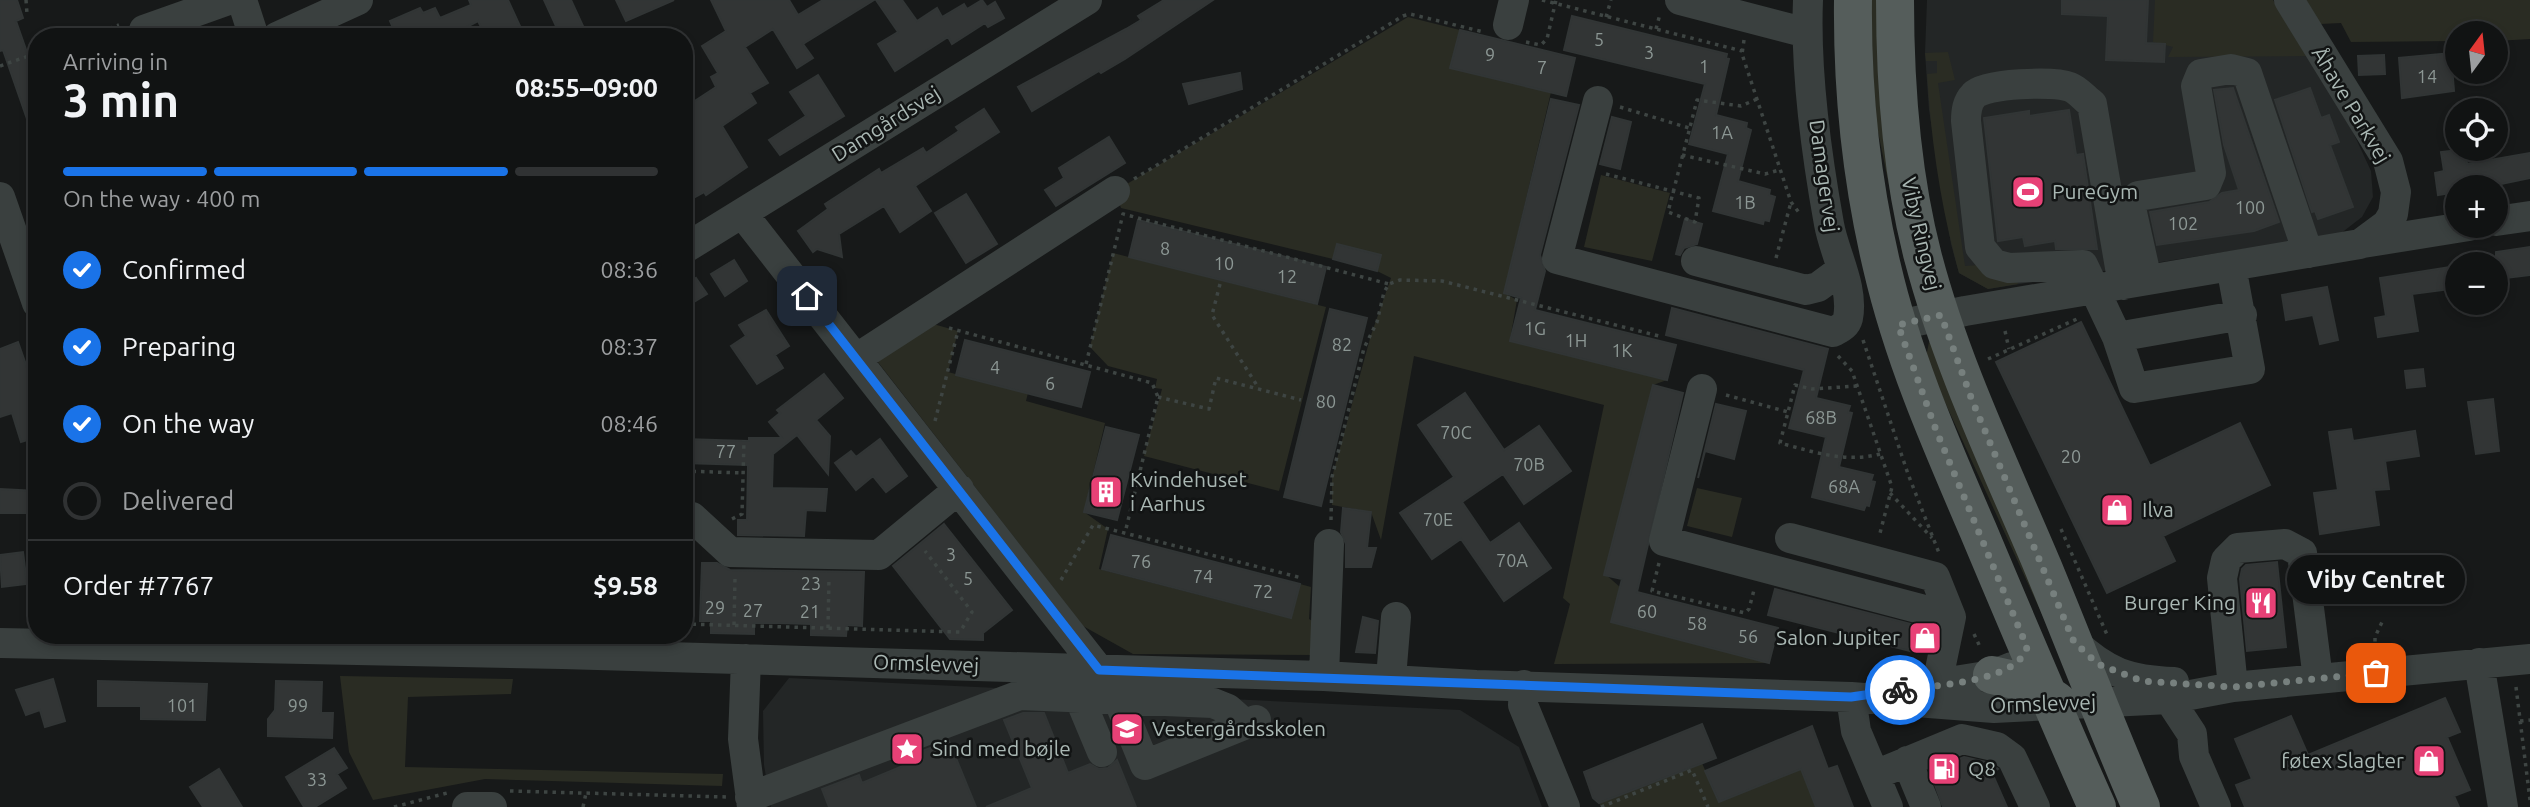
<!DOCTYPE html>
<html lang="en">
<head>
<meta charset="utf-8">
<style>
	body { margin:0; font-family:Ubuntu,sans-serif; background:#1e2021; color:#f1f3f6; height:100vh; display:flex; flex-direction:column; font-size:26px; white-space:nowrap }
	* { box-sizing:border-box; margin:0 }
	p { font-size:23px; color:#9c9ea0 }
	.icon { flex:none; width:38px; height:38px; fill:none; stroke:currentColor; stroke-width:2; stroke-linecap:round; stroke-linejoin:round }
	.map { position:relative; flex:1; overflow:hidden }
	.drawer { position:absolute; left:28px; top:28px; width:665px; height:616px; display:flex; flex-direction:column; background:#111313; border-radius:28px; box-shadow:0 4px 10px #0003,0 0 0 2px #303233 }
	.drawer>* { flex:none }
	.needle { width:46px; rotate:15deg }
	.fabs { position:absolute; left:2445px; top:21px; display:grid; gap:14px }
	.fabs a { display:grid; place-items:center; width:63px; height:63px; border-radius:50%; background:#111313; box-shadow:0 4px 10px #0003,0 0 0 2px #303233; font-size:35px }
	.pin { position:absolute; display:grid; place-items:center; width:60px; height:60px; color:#fff; margin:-30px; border-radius:14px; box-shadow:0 4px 10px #0006 }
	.courier { position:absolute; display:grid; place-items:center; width:70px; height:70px; margin:-35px; border:5px solid #1a73e8; border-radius:50%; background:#fff; color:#222; box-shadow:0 2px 9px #0007 }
	.bubble { position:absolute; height:49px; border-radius:24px; background:#111313; box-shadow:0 4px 10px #0003,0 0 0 2px #303233; font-size:23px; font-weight:700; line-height:49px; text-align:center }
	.headline em { font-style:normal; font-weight:700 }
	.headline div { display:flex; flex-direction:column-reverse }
	.headline { display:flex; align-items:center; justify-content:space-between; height:119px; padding:0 35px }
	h1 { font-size:46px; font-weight:700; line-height:52px }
	.bar { display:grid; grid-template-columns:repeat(4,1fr); gap:10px 7px; align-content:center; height:84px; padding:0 35px }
	.bar i { height:9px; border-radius:5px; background:#303233 }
	.bar .current { background:#1a73e8 }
	.bar p { grid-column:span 4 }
	.line { display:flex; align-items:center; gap:18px; padding:0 35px; border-top:2px solid #303233 }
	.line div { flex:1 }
	ol { padding:0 35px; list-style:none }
	li { display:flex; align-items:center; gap:21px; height:77px }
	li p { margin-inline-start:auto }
	li .icon { padding:7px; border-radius:50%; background:#1a73e8; color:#fff; stroke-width:4 }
	li:last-child { color:#9c9ea0 }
	li i { width:38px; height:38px; border:4px solid #303233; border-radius:50% }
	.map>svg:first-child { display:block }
	.built { fill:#232626 }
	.green { fill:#2a2c23 }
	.building { fill:#323535; stroke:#313535; stroke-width:2 }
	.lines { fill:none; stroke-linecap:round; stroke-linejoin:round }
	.path { stroke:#3e4543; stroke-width:3.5; stroke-dasharray:3.5 5; stroke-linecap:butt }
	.minor { stroke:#3a403f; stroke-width:30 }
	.major { stroke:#555d5b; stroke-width:38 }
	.done { stroke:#77807e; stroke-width:7; stroke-dasharray:0 12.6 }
	.route { stroke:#1a73e8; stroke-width:9 }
	.labels { text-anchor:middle; stroke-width:5; stroke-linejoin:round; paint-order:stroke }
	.number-label { font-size:18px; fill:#8c9794 }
	.street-label { font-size:21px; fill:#aab8b4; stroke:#121414 }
	.poi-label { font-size:21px; fill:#aab8b4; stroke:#121414; text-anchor:start }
</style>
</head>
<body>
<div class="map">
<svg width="2530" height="807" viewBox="0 0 2530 807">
	<rect width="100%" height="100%" fill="#171919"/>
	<path class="built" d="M1927,0h346l73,117 25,54 2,26 -11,20 -22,17 -352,55 -29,-16 -8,-29 -22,-134 -4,-57z
		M789,678l671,32 59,37 23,60h-771l-7,-42 -1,-54z"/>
	<path class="green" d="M1867,0h15l34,294 -12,-34 -36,-178z
		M2155,0h118l35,56 -140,1 5,-10 -20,-5z
		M2306,0h224v39l-34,2v-8h-39v8l-106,1 -10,-19 -21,1z
		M1408,17l52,13 -10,37 101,25 -47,201 13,7 -7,40 157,40 -14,5 -48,189 15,13 -9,35 158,41 -215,1 16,-60 -7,-6 41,-193 -190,-49 -33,184 -10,-28 -39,-7v-28l39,-142 20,-57 -14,-7 4,-16 -44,-11 -4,15 -212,-51 -6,-17z
		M1948,52l7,28 -17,3 27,183 14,-1 38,15 1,4 -30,5 -29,-16c-18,-65 -28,-132 -32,-199l10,-1v-12h-11l-1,-8z
		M1601,175l69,18 -18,68 -68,-14z
		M1113,253l213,54 -47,184 -135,-35 18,-67 -7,-1 2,-9 -49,-13 -18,-19z
		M926,322l32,9 -10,41 80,21 -2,8 79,22 -21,89 24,17 -9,40 191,49 10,-34 11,3 -2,32 7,4 -1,32 -182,-1 -50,-28 -209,-269z
		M1934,341l112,282 -114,-249 -6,-17 3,-15z
		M1697,488l45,10 -10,39 -45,-11z
		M340,676l173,3 -2,15 -103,3 -3,70 318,7 -1,12 -237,-7 -112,21 -24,-48z
		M1702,763l17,39 82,-33 15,38h-215l-2,-4z"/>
	<path class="building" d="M0,0h17l6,18 -7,3 21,60v58h-3l-31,-89 -3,1z
		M469,0h39l17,37h-39l-8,-16 -30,16h-51l-7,-16 30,-13 3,5 12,-5 5,10 31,-13z
		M544,0h27l17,37h-27z
		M616,0h58l-48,21z
		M711,0h78l9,15 25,-15h51l-71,44 10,14 -16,10 -24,-39 -28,18 23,36 -18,10 6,10 -34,23 25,41 -41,28 -2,-3 -20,11v-95l32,-21 -5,-10 7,-4 -16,-27 24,-15z
		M876,0h26l15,21 20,-13 5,9 22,-13 3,5 15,-9 5,7 8,-5 9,16 -16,9 -3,-4 -33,21 -4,-7 -53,34 -17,-27 20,-12z
		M1164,0h49l-88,59 -24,14 -2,-2 -67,40 -14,-24 108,-58 15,-9 -3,-4z
		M2062,0h86l-2,43 19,1 -1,18 -58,-2 2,-44 -46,-2z
		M1572,16l155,38 -1,4 3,1 -13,56 31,8 -1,5 5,2 -13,51 32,9 -1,5 6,2 -6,24 -5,-1 -1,4 -50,-13 15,-57 -39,-10 16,-60 -141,-34z
		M1460,30l115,28 -9,38 -116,-28z
		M2451,53l3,38 -52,7 -3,-40z
		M2384,55l1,19 -26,1 -1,-19z
		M1240,73l2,16 -53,15 -6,-20z
		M818,75l26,41 -64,39 -11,-15 37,-24 -16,-24z
		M2233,88l46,134 -25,9 -97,14 -7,-33 59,-10 13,-9 17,-3 -15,-45 -10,-55z
		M2310,88l11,30 8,-3 10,27 -9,3 23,62 -35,12 -3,-8 -3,1 -37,-112z
		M1551,99l28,6 -39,150 5,16 -10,39 141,35 -9,35 -157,-39 11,-43 -17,-5z
		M984,109l15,23 -84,54 16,25 -31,21 -16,-26 -45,28 3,23 -25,-8 -4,3 -15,-21 30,-22 -3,-5 54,-35 2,4 42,-25 3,5 33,-22 -3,-4z
		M2069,110l7,45 7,-1 14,95h-41l-1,-8 -30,5 -2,-9 -25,4 -14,-123 45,-7v5z
		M1612,117l19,5 -11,47 -20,-5z
		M1109,137l16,26 -69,43 -11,-16 19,-12 -5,-10z
		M2465,149l2,15 63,-11v25l-29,6 1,3h-45v5l-19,3 -3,-22 9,-2 -3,-19z
		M966,194l31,50 -31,19 -31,-50z
		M1685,219l17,5 -5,20 -13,4 -4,7 -4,-1z
		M1138,220l188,47 -9,37 -188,-47z
		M1337,244l44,11 -4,16 -44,-12z
		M2530,247v28l-24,3 -2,-10 -8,2v-18z
		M734,260l13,21 -22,15 -14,-22z
		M2457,266v22l-45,6 6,37 -40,6 -3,-19 11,-2 -6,-38z
		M696,278l11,16 -23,14v-22z
		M2327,287l11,53 -18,4 -7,-29 -27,5 -4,-25z
		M1672,308l156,41 -12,49 34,8 -2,6 4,1 -13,54 34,8 -2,6 4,1 -6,24 -3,-1 -2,5 -52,-13 14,-60 -37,-9 15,-58 -138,-35z
		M1330,309l37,9 -46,188 -37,-9z
		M766,310l23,36 -14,9 8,13 -26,16 -26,-38 15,-10 -7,-11z
		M2081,322l69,144 90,-43 30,62 -107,51 12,25 -68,32 -111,-231z
		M965,340l125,32 -9,35 -125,-32z
		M18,342l19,54v41l-16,5 -9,-29 -12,4v-68z
		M2423,369l2,17 -18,2 -2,-17z
		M824,374l19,24 -27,22 14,16 -2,38 -31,-39 -24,19 -1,34 55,1 -2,22 -19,-1 -2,26 -66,-1v-15h9l1,-55 -64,-2v-24l65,2v-3h33l-13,-16 11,-9 -3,-3z
		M1653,385l30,8 -46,199 141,36 -9,35 -158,-41 11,-43 -18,-4z
		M1465,393l39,57 35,-24 32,45 -47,33 -21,-30 -41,28 28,41 29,-20 32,45 -47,33 -43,-62 -29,20 -32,-46 54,-36 -36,-52z
		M2493,399l6,52 -23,3 -8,-52z
		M1716,404l30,7 -12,48 -29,-8 -7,27z
		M1106,427l33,8 -22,85 -33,-8z
		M2351,429l2,12 62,-10 4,25 -34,5 4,28 -15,1 5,35 -59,9 -6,-41 24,-3 -9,-58z
		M880,439l27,37 -21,16 -13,-16 -17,14 -21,-27 16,-12 5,6z
		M0,489l37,2v22h-37z
		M1343,508l28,4 -4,36h9l-5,19h-25v-23l-5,-12z
		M944,524l68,86 -29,23v7l-33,-1 -57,-73z
		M1111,535l189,49 -9,34 -189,-49z
		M23,552l4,32 -25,3 -2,-32z
		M2277,562l9,85 -39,4 -7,-72 2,-10 4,-4z
		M702,563h15l13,7 134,2 -2,54 -15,-1 -1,11 -35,-1v-11l-33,-1h-24v11l-43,-1v-12h-11z
		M1775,589l155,40 -6,22 -5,-2 -1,4 -150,-38z
		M1363,617l15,4 -3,32 -19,-1z
		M53,679l12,42 -20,6 -5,-17 -14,5 -10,-25z
		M98,681l109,3 -2,36 -64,-1v-13h-43z
		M276,681l46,1 -1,31h12l-1,25 -64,-2v-17l7,-9z
		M2445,698l15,34 -13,5 23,53 -16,6 5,11h-214l-9,-22 16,-6 -17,-40 56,-23 17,39z
		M1023,713h21l24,60 22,-9 9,5 9,-1 9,-8 19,47h-150l46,-19 -28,-68z
		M1702,724l14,34 -117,45 -6,-5 -9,-26z
		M1812,726l16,43 9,-3 16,41h-37l-15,-38 -82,33 -14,-31z
		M949,741l27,66h-147l-7,-18 37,-14 3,8 55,-23 -3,-6z
		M334,748l13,20 -10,6 9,14 -31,19h-11l-18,-30z
		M1964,757l26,6 8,6 -6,4 15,34h-64l-13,-36z
		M219,769l23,38h-39l-13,-20z"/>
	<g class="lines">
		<path class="path" d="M26,0l1,14
			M1542,0l200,51
			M1606,17l5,-17
			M1656,29l4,-15
			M85,37l34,-12
			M1744,40l-2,14 49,148 9,12
			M1526,42l15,3 6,-6 9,-39
			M0,66l37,-13
			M1620,107l69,21
			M1682,155l83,19 14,-4
			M1606,174l93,24 -4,24 -27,-10 29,-112 44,6 16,-7
			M1134,179l269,-163 7,-2 74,18
			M1776,258l15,-56
			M1220,284l-8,31 46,72
			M949,328l203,55 6,14 -33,136
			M2005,331l4,18
			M1863,340l45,134 31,79
			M1838,356l14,15 40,116 -13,50
			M1988,359l89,-40
			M1086,364l37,-150 266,70
			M1857,386l-45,3 -17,-4 -15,58c34,9 65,20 100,11
			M1726,395l62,17
			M1158,397l51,12 7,-31 85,22
			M935,421l23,-90
			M684,471l59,2
			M1890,493l42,45
			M686,494l1,-23
			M732,519l10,-5 2,-74
			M1331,520l1,-43 32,-129 13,-26 7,-30 5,-8 11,-4 42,1 217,55
			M2061,529l47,108
			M1659,563l-7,28 93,22 4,-4 5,-19
			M1061,580l32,-55 209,53
			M684,624l276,8 12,-20 -47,-61
			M734,625l1,-47
			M828,628l1,-51
			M1974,634l7,15
			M2375,650v-13l7,-15
			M2516,687l14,113
			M2520,721l10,-1
			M510,791l217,6
			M394,807l53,-14
			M583,807l3,-14
			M1601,807l91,-37 16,37"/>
		<path class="minor" d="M242,0l12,37
			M1680,0l127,33
			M1508,25l6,-25
			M144,30l84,-30
			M277,37l81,-37
			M1598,101l-41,158 276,73c7,-4 13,-6 15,-14 6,-31 -14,-65 -19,-94 -13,-72 -24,-151 -21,-224
			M0,197l37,106
			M742,213l357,457
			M2496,221l34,-5
			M2363,243l106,-17
			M684,249l403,-249
			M1696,261l110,29 12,-3 23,-17
			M2147,280l-16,-72 7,-12 68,-11 5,-12 -15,-87 5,-12 30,-5 16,4 61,180
			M2123,285l-31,-181c-7,-5 -14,-14 -22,-17 -16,-6 -85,-4 -96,8 -7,7 -8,16 -8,26l14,126 14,17 15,4 74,-3 34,72 17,51 116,-19 -19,-103
			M1898,325l67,-14 395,-67 27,-20 6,-10 3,-22 -8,-31 -99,-161
			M2117,337l125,-22
			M857,358l258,-167
			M1702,389l-38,152 287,76
			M684,517h8l38,35 149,3 80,-66
			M1790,538l145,39 16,40 -18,86
			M2074,642c33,31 55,38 100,40
			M0,643l562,11 762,22 152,9 375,12 143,11 175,-9 64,-12 297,-28
			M746,659l-3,80 9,68
			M2479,663l24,144
			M1324,676l5,-132
			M1391,678l5,-61
			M1524,685l-1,20 42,102
			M1917,687l75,-12 20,-8
			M2233,687l-11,-109 4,-18 12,-12 47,-4 17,9 16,126
			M1079,697l23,55
			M1851,697l5,34 32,76
			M1118,699l27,66 111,-45
			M2169,699l23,35 2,22 22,51
			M1907,761l19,46
			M1875,775l87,-36 35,8 15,11 23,49
			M750,797l270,-102 193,8 15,6 17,15
			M467,807h25"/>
		<path class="major" d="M1853,0c-1,90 8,179 29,267 21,91 59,177 96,263 39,93 78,185 119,277
			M1895,0c0,86 6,173 28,257 28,107 77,208 120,310 33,80 64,161 98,240
			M1992,675l40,9 25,17"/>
	</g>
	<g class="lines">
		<path class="done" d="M1900,690c33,-5 117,-7 127,-43l-91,-217 -38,-105 43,-10 31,85 102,242 24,22 44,17 91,6 143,-14"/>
		<path class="route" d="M807,296l292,374 752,27 49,-7"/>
	</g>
	<defs>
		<symbol id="stadium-square" viewBox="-11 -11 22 22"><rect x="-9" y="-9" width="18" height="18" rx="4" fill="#e74176" stroke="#121414"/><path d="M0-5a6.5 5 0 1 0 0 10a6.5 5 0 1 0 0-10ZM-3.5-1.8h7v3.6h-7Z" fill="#fff"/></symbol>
		<symbol id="building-square" viewBox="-11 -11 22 22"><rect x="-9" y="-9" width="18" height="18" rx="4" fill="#e74176" stroke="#121414"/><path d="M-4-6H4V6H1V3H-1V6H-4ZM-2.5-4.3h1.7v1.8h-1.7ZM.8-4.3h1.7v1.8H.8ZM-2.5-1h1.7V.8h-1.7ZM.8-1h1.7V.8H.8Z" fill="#fff"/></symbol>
		<symbol id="shop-square" viewBox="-11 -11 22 22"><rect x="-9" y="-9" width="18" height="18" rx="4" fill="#e74176" stroke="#121414"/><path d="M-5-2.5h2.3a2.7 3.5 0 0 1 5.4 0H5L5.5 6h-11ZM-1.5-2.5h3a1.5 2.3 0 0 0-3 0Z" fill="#fff"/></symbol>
		<symbol id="restaurant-square" viewBox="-11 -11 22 22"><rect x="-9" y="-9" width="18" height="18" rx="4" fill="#e74176" stroke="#121414"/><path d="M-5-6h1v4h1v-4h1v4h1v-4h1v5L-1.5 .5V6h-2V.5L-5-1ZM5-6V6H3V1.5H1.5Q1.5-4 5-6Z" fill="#fff"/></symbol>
		<symbol id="school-square" viewBox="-11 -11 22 22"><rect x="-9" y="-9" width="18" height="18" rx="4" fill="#e74176" stroke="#121414"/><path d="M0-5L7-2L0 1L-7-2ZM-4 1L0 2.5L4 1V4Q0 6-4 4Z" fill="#fff"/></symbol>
		<symbol id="sight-square" viewBox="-11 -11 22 22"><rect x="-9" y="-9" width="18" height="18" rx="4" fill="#e74176" stroke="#121414"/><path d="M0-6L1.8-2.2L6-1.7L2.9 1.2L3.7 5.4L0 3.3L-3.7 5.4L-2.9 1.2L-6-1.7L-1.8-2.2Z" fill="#fff"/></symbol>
		<symbol id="fuel-square" viewBox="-11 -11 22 22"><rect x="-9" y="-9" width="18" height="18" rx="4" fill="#e74176" stroke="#121414"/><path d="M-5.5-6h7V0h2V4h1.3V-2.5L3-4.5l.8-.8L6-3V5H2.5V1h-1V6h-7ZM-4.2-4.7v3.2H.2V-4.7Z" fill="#fff"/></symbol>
	</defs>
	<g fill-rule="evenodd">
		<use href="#stadium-square" x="2009" y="173" width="38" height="38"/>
		<use href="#building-square" x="1087" y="473" width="38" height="38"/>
		<use href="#shop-square" x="2098" y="491" width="38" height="38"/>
		<use href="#restaurant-square" x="2242" y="584" width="38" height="38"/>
		<use href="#shop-square" x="1906" y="619" width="38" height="38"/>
		<use href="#school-square" x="1108" y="710" width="38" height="38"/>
		<use href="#sight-square" x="888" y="730" width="38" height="38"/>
		<use href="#shop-square" x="2410" y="742" width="38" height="38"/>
		<use href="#fuel-square" x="1925" y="750" width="38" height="38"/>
	</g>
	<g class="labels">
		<g class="number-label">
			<text x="1599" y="46">5</text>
			<text x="1649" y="59">3</text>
			<text x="1490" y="61">9</text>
			<text x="1704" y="73">1</text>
			<text x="1542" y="74">7</text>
			<text x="2427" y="83">14</text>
			<text x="1722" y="139">1A</text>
			<text x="1745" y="209">1B</text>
			<text x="2250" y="214">100</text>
			<text x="2183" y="230">102</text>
			<text x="1165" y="255">8</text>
			<text x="1224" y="270">10</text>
			<text x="1287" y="283">12</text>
			<text x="1535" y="335">1G</text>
			<text x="1576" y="347">1H</text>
			<text x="1342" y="351">82</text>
			<text x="1622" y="357">1K</text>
			<text x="995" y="374">4</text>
			<text x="1050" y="390">6</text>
			<text x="1326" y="408">80</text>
			<text x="1821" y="424">68B</text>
			<text x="1456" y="439">70C</text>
			<text x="726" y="458">77</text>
			<text x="2071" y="463">20</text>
			<text x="1529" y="471">70B</text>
			<text x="1844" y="493">68A</text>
			<text x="1438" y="526">70E</text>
			<text x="951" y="561">3</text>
			<text x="1512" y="567">70A</text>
			<text x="1141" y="568">76</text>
			<text x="1203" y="583">74</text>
			<text x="968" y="585">5</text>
			<text x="811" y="590">23</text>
			<text x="1263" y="598">72</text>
			<text x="715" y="614">29</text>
			<text x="753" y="617">27</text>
			<text x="810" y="618">21</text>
			<text x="1647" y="618">60</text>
			<text x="1697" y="630">58</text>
			<text x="1748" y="643">56</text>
			<text x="182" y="712">101</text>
			<text x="298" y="712">99</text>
			<text x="317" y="786">33</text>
		</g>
		<g class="street-label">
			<text transform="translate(2351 105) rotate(59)" y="7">Åhave Parkvej</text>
			<text transform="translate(886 124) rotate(-32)" y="7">Damgårdsvej</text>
			<text transform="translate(1824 176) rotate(82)" y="7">Damagervej</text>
			<text transform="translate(1921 234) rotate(77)" y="7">Viby Ringvej</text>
			<text transform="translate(926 664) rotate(2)" y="7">Ormslevvej</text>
			<text transform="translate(2043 704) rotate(-2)" y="7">Ormslevvej</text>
		</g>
		<g class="poi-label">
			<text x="2052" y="199">PureGym</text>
			<text x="1130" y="487">Kvindehuset<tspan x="1130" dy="24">i Aarhus</tspan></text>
			<text x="2142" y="517">Ilva</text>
			<text x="2236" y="610" text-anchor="end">Burger King</text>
			<text x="1900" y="645" text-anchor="end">Salon Jupiter</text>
			<text x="1152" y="736">Vestergårdsskolen</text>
			<text x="932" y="756">Sind med bøjle</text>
			<text x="2404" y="768" text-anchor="end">føtex Slagter</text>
			<text x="1968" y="776">Q8</text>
		</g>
	</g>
</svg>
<div class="fabs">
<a><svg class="needle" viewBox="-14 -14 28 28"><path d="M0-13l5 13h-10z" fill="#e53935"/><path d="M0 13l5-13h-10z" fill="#9c9ea0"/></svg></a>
<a><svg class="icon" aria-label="locate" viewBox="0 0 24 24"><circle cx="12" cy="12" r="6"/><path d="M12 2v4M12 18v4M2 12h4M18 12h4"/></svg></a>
<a>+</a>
<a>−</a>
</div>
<div class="pin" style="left:2376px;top:673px;background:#ea580c"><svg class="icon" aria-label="bag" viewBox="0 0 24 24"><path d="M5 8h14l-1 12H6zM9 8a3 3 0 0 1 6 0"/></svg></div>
<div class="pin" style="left:807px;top:296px;background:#1f2937"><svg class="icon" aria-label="home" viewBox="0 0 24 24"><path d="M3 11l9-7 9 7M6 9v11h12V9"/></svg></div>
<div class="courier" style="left:1900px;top:690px"><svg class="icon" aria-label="bike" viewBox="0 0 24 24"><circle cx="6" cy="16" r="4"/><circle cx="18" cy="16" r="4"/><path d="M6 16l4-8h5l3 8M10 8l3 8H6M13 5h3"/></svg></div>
<div class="bubble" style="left:2287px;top:555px;width:178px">Viby Centret</div>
<section class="drawer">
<div class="headline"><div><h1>3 min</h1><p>Arriving in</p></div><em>08:55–09:00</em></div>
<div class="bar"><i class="current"></i><i class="current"></i><i class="current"></i><i></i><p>On the way · 400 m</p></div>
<ol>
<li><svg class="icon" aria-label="check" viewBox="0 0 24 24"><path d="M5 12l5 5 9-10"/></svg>Confirmed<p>08:36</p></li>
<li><svg class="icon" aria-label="check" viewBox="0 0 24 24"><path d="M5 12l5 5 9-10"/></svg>Preparing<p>08:37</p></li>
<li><svg class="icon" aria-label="check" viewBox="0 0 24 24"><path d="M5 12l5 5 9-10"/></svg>On the way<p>08:46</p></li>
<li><i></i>Delivered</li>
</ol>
<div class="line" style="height:91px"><div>Order #7767</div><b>$9.58</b></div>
</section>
</div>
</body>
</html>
